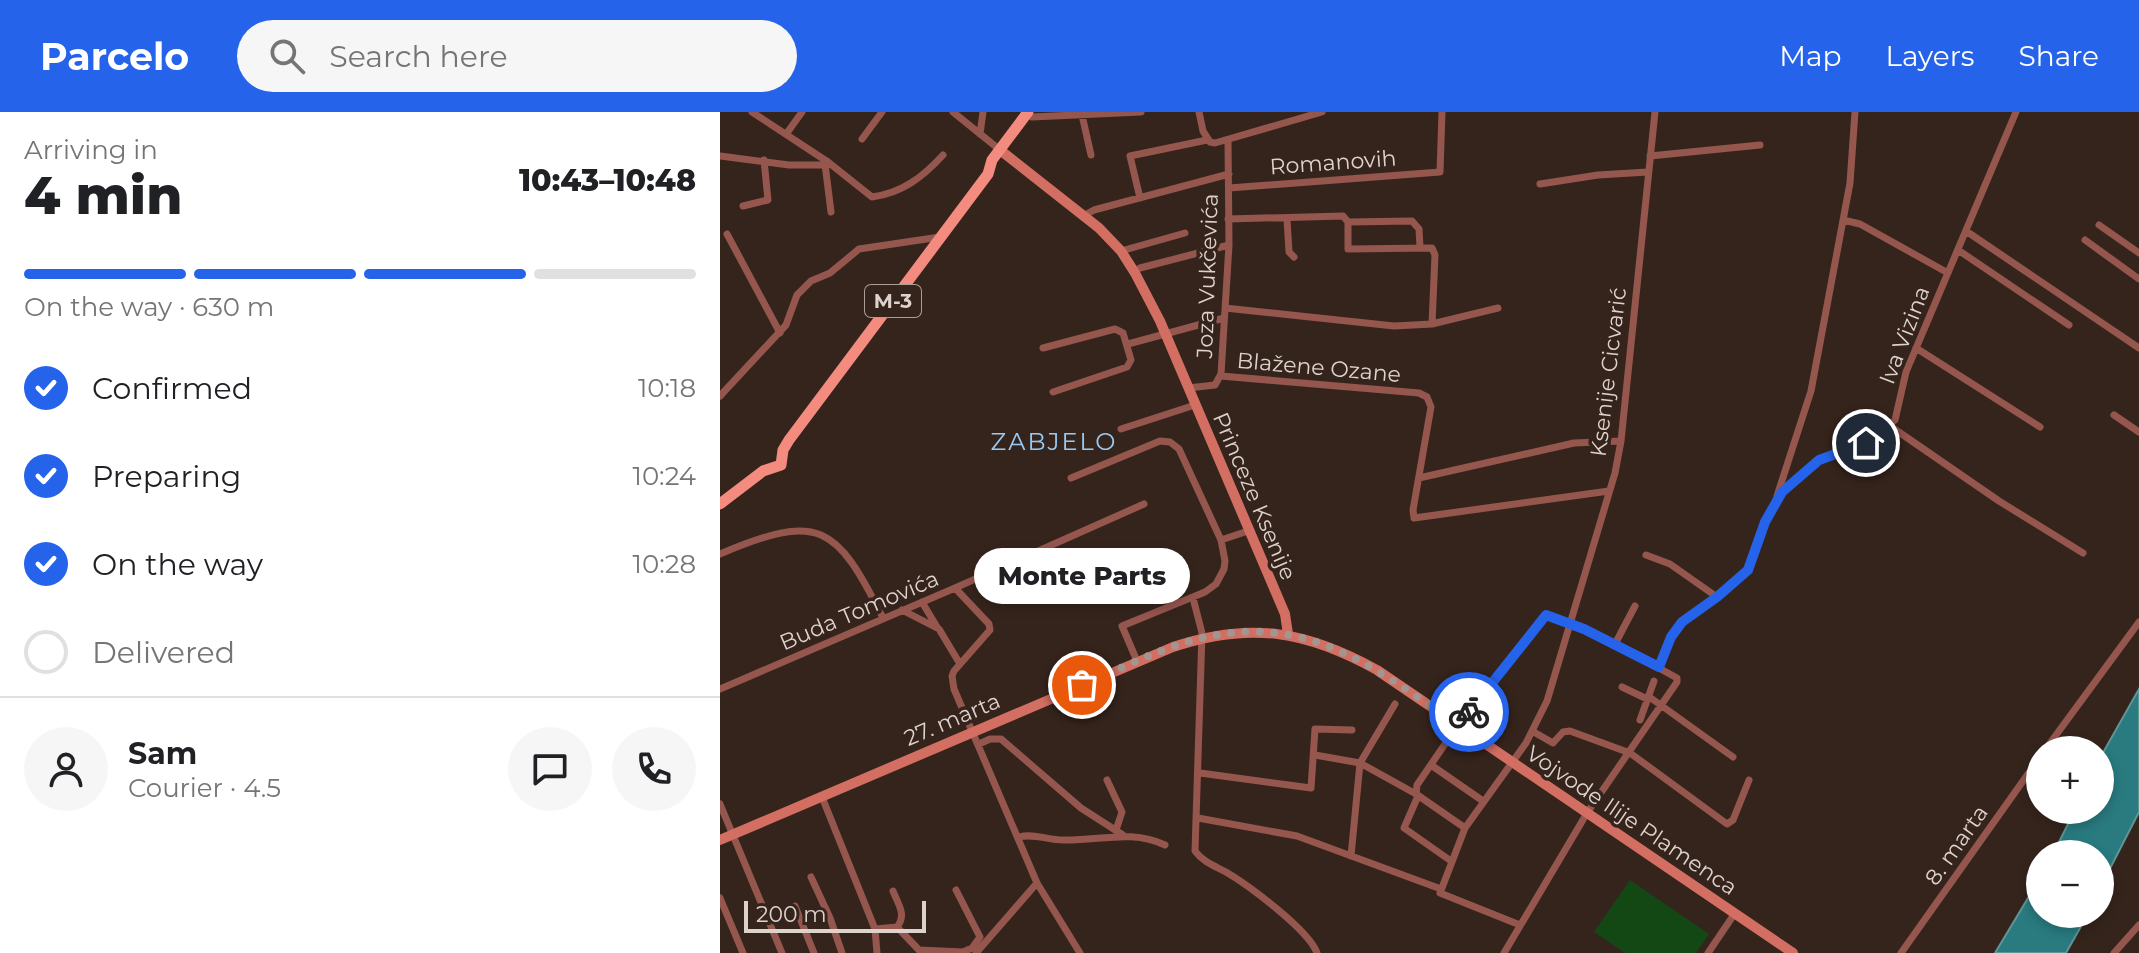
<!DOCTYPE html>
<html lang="en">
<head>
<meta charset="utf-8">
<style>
	body { margin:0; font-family:Montserrat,sans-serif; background:#f6f6f6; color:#202124; height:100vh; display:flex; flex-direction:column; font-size:30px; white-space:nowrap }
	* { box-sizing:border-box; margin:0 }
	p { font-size:26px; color:#757577 }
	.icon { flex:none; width:44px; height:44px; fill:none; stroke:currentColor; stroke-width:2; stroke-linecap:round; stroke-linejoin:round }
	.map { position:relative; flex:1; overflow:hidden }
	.sheet { display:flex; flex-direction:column; background:#fff; width:720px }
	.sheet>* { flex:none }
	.tools { position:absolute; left:1306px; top:624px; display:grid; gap:16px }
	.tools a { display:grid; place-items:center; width:88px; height:88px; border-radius:50%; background:#fff; box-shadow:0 4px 12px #0003; font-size:40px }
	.scale { position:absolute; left:24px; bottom:20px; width:182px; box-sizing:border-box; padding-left:8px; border:4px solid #ded2cd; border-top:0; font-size:22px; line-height:28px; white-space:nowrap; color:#ded2cd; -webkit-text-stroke:6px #35241c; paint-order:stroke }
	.pin { position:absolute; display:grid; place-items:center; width:68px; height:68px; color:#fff; margin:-34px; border:4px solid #fff; border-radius:50%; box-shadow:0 2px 8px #0007 }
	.courier { position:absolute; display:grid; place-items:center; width:80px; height:80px; margin:-40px; border:6px solid #2563eb; border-radius:50%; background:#fff; color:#222; box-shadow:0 2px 10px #0007 }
	.bubble { position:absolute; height:56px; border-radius:28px; background:#fff; box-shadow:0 4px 12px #0003; font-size:26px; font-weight:800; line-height:56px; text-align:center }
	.summary em { font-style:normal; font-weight:800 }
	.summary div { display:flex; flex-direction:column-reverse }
	.summary { display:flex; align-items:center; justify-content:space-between; height:136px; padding:0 24px }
	h1 { font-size:52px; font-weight:800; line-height:60px }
	.bar { display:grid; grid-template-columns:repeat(4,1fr); gap:12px 8px; align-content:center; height:96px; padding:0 24px }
	.bar i { height:10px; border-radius:6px; background:#e0e0e0 }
	.bar .current { background:#2563eb }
	.bar p { grid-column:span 4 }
	.line { display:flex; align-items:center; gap:20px; padding:0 24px; border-top:2px solid #e0e0e0 }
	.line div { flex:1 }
	.round { display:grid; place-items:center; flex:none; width:84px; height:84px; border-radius:42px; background:#f6f6f6 }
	ol { padding:0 24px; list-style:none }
	li { display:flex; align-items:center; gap:24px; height:88px }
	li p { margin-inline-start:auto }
	li .icon { padding:8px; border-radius:50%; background:#2563eb; color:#fff; stroke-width:4 }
	li:last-child { color:#757577 }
	li i { width:44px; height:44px; border:4px solid #e0e0e0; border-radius:50% }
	header { display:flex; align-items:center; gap:48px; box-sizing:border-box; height:112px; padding:0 40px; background:#2563eb; color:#fff }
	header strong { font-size:38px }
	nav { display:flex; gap:44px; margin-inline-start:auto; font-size:28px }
	.search { width:560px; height:72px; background:#f6f6f6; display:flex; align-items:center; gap:20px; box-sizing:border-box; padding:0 28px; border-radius:44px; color:#757577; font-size:30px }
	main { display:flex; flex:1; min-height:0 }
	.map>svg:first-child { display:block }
	.green { fill:#134815 }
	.water { fill:#297b80; stroke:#5f9597; stroke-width:2 }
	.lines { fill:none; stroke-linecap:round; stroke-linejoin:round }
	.street { stroke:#95564e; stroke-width:7 }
	.secondary { stroke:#d36e62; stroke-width:10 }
	.primary { stroke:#f38b7e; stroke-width:11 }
	.done { stroke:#a3958f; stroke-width:8; stroke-dasharray:0 14.4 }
	.route { stroke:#2563eb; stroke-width:10 }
	.labels { text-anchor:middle; stroke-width:7; stroke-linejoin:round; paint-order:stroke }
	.shield { fill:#35241c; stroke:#ab9e98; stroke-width:2 }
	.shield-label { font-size:20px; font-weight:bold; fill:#ded2cd }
	.street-label { font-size:22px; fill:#ded2cd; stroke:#35241c }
	.neighbourhood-label { font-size:24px; letter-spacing:2px; fill:#98caf5; stroke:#35241c }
</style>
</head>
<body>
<header>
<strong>Parcelo</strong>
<div class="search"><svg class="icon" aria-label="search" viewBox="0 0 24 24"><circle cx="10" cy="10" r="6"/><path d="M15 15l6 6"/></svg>Search here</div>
<nav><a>Map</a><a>Layers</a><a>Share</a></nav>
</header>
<main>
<section class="sheet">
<div class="summary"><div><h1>4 min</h1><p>Arriving in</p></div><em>10:43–10:48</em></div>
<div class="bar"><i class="current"></i><i class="current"></i><i class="current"></i><i></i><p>On the way · 630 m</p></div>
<ol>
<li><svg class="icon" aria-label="check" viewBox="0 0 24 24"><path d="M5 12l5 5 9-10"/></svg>Confirmed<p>10:18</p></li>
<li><svg class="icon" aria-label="check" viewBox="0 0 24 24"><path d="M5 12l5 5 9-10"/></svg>Preparing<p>10:24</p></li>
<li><svg class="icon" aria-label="check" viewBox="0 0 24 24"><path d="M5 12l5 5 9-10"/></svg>On the way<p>10:28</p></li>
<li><i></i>Delivered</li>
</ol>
<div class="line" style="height:144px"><a class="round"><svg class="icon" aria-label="person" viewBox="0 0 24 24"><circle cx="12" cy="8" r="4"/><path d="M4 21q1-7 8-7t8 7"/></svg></a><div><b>Sam</b><p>Courier · 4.5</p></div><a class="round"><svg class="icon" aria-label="chat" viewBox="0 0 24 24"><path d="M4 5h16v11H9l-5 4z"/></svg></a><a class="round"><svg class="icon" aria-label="phone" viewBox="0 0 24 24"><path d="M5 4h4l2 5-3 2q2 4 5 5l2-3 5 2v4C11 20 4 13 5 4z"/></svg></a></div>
</section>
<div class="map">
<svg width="1419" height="841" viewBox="0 0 1419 841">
	<rect width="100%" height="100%" fill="#35241c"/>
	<path class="green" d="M910,768l79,54 -13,19h-71l-31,-21z"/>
	<path class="water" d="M1419,577v123l-39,76v-34h-47l22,-44h25v-52z
		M1320,766v36h48l-22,39h-71z"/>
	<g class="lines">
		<path class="street" d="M32,0l76,50 44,35c30,-4 51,-20 71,-42
			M233,0l47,38
			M479,0l4,19 7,11 5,1 107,-31
			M307,2l5,3 109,-5
			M362,3l9,40
			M67,21l15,-21
			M260,22l3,-22
			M142,27l20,-27
			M0,44l69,9h32l7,-3
			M930,44l110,-11
			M105,52l6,48
			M820,72l58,-9 50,-3
			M509,76l211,-16 2,-60
			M420,86l-10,-42 77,-16
			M23,94l25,-6 -4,-40
			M365,103l9,-5 135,-36
			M508,107l115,-3 5,6v27l84,-1 3,7 -3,69
			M567,107l2,33 5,5
			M1123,108l17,4 88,49
			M628,110l64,-1 7,8 1,18
			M1379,113l40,28
			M1246,119l173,117
			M7,122l53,99
			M1365,128l54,39
			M1238,138l111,75
			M401,139l64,-18
			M420,156l89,-23
			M505,196l169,18 38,-2 66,-16
			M408,232l96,-26
			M323,236l72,-19 8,4 8,27 -4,7 -74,25
			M1196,236l124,79
			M501,264l198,17 8,4 4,10 -18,103 1,8 195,-27
			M468,276l27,-3 6,-11 8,-129 -1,-105
			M0,284l66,-71 11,-30 14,-14 19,-8 29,-24 81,-12
			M1394,303l25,17
			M1170,314l109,75 84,52
			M401,317l74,-24
			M351,366l89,-37 10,1 9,7 42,91 4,21 -1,8 -8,15 -11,8 -83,34 15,35
			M699,366l155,-35 47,-2
			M1057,384l34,-105 39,-208 5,-71
			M501,428l27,-9
			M0,442c99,-42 116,-30 163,64
			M926,443l24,9 47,33
			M235,476l34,36 1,6 -36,41 -2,5 2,13 83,194 43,70
			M473,486l9,35 -7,218c8,11 20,15 31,21 22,13 83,58 91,81
			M202,490l15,25
			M182,498l37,19 21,35
			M895,532l20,-38
			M939,555l12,-30 11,-15 35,-25 31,-27 17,-48 17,-30 37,-32 47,-17 29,-23 11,-48 110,-260
			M902,575l25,12
			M0,577l235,-101 189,-84
			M928,584l85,61
			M920,608l14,-39
			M812,619l21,12 10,-11 7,-1 60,22 97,71 6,-4 16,-40
			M259,632l11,-5h11l80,69 42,27
			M1325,638l94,-128
			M595,643l45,8 56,31 49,34
			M711,653l52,36
			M480,661l111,15 4,-59 37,1
			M387,668l15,32 -6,18
			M696,682l1,-9 41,-60 88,-110 60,24 71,39v4l-90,131 -83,140
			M698,684l-14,32 47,33
			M102,685l53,132 2,24
			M0,692l62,149
			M478,706l99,18 144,53
			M299,725c14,-4 29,3 44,3 37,1 68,-11 102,5
			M631,744l9,-93 35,-59
			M91,765l19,41 12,35
			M0,786l23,55
			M75,794l19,47
			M800,813l-80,-32 25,-65 61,-85 21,-42 68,-228 6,-32 34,-329
			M177,815l22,23 44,2 9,-4 8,-11 -24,-47
			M155,817l22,-2c10,-12 1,-23 -4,-36
			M256,841l61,-70
			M988,841l27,-40
			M1181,841l139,-196
			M1394,841l25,-28"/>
		<path class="secondary" d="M280,38l99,78 22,23 14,22 25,48 125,293 3,20
			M0,728l453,-193c77,-26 134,-16 204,23l416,283"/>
		<path class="primary" d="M0,392l43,-33 18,-6 2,-15 6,-10 199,-266 4,-14 36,-48"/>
	</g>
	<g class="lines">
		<path class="done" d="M362,573c34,-14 67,-31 102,-42 115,-36 184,20 274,82l11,-13"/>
		<path class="route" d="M749,600l77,-97 38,14 75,38 12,-30 11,-15 35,-25 31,-27 17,-48 17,-30 37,-32 47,-17"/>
	</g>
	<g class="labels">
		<rect class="shield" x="145" y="173" width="56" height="32" rx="6"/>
		<g class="shield-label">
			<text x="173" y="196">M-3</text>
		</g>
		<g class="street-label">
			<text transform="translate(613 50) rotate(-4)" y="8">Romanovih</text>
			<text transform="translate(487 164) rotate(-88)" y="8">Joza Vukčevića</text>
			<text transform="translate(1184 223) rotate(-69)" y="8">Iva Vizina</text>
			<text transform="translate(599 255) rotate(5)" y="8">Blažene Ozane</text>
			<text transform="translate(888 260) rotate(-83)" y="8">Ksenije Cicvarić</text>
			<text transform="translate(535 384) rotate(67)" y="8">Princeze Ksenije</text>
			<text transform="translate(139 498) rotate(-23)" y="8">Buda Tomovića</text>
			<text transform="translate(232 607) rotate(-23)" y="8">27. marta</text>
			<text transform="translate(912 708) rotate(34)" y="8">Vojvode Ilije Plamenca</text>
			<text transform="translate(1236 733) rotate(-55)" y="8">8. marta</text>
		</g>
		<g class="neighbourhood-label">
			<text x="334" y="338">ZABJELO</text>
		</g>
	</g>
</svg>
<div class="tools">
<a>+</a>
<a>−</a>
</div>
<div class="scale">200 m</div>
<div class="pin" style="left:362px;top:573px;background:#ea580c"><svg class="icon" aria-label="bag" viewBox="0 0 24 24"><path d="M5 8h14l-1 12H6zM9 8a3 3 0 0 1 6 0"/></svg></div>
<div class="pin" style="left:1146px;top:331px;background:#1f2937"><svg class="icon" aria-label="home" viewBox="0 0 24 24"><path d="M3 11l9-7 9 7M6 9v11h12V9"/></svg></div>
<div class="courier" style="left:749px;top:600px"><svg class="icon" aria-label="bike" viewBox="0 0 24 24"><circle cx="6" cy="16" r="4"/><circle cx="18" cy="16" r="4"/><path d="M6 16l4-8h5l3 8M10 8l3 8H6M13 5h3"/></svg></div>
<div class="bubble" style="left:254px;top:436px;width:216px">Monte Parts</div>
</div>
</main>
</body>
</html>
